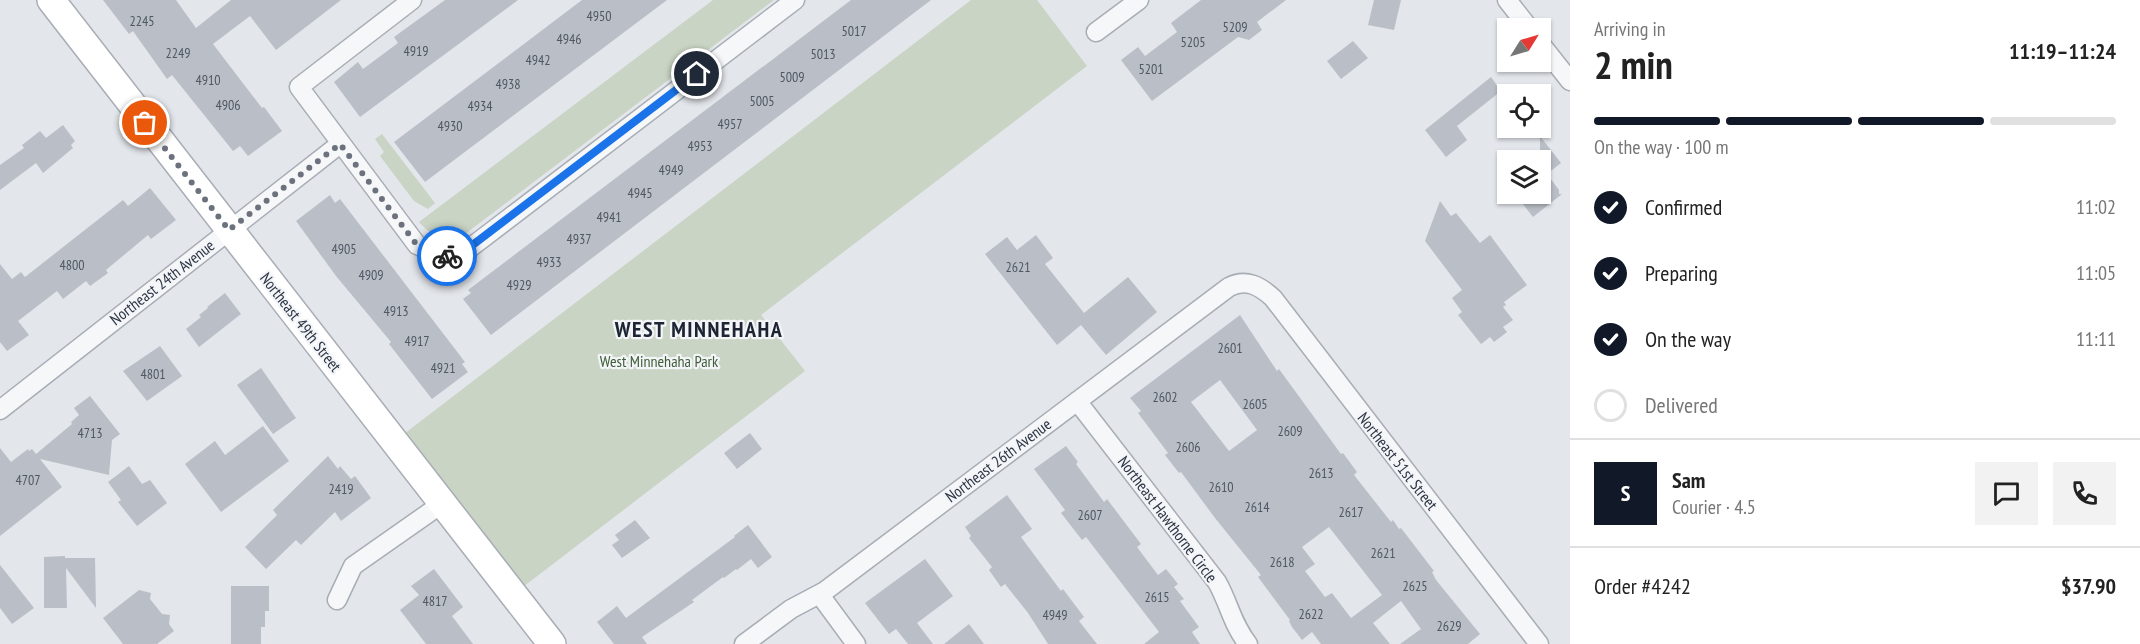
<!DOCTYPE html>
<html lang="en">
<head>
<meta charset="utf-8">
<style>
	body { margin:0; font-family:"PT Sans Narrow",sans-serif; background:#f2f2f2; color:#222; height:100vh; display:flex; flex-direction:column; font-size:22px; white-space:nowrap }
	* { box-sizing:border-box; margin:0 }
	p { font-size:20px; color:#767676 }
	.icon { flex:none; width:33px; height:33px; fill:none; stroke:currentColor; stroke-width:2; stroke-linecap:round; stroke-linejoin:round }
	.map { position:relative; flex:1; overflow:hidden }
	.side { display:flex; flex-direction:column; background:#fff; width:570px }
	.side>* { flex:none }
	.needle { width:39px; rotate:53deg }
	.tools { position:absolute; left:1497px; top:18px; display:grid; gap:12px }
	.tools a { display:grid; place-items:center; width:54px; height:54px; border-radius:0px; background:#fff; box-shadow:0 2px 4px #0004; font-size:30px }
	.pin { position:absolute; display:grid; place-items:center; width:51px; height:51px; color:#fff; margin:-26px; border:3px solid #fff; border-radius:50%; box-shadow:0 2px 6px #0007 }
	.courier { position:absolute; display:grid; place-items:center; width:60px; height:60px; margin:-30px; border:4px solid #1a73e8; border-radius:50%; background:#fff; color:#222; box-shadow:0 2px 8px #0007 }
	.summary em { font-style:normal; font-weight:700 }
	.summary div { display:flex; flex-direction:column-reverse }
	.summary { display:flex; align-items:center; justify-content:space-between; height:102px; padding:0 24px }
	h1 { font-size:39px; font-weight:700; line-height:45px }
	.bar { display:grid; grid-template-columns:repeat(4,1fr); gap:9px 6px; align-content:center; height:72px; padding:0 24px }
	.bar i { height:8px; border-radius:4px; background:#e0e0e0 }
	.bar .on { background:#111827 }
	.bar p { grid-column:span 4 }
	.line { display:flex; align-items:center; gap:15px; padding:0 24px; border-top:2px solid #e0e0e0 }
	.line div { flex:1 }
	.round { display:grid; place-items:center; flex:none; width:63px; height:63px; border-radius:0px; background:#f2f2f2 }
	ol { padding:0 24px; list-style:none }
	li { display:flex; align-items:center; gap:18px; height:66px }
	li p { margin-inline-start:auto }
	li .icon { padding:6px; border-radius:50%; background:#111827; color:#fff; stroke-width:4 }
	li:last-child { color:#767676 }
	li i { width:33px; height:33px; border:3px solid #e0e0e0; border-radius:50% }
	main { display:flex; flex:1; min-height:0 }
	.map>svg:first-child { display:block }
	.green { fill:#c9d4c4 }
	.building { fill:#babfc7; fill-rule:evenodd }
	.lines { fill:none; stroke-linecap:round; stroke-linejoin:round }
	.street-casing { stroke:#a8adb5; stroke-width:21 }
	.secondary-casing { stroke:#a8adb5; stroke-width:30 }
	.street { stroke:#f6f7f9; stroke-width:18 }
	.secondary { stroke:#fff; stroke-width:27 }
	.done { stroke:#6b727d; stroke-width:6; stroke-dasharray:0 10.8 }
	.route { stroke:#1a73e8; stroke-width:8 }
	.labels { text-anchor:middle; stroke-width:4.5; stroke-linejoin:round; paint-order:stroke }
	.number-label { font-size:14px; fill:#4f5763 }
	.street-label { font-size:16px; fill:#2b3442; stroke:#f3f5f8 }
	.park-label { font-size:16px; fill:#405e39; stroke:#f3f5f8 }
	.district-label { font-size:22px; font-weight:bold; letter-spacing:1.5px; fill:#1d2533; stroke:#f3f5f8 }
</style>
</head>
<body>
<main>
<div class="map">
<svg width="1570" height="644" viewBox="0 0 1570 644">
	<rect width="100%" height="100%" fill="#e3e6eb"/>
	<path class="green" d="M713,0h61l-309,234c-19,8 -33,3 -46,-12z
		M971,0h66l50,66 -326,249 44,56 -286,219 -119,-153z
		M382,134l53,69 -7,6 -14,-8 -34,-45 4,-4 -9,-13z"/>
	<path class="building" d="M103,0h73l20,28 35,-28h110l-65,50 -26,-34 -37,28 49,64 2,-1 18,24 -34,25 -8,-10 -7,5 -61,-76 -5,4 -34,-48 -4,3z
		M445,0h73l-158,117 -26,-35 24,-20 5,7 35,-26 -4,-6z
		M582,0h85l-242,182 -31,-40z
		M851,0h80l-440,335 -28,-36 8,-6 -3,-3z
		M1201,0h85l-29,22 5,8 -13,10 -11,-3 -86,64 -31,-41 17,-13 7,9 32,-24 -6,-9z
		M1374,0h27l-7,30 -26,-5z
		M1353,41l15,17 -27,21 -14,-18z
		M1491,77l10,14 -44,35 10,14 -21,17 -21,-27z
		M63,125l12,16 -4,4 2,3 -30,25 -7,-10 -36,27v-25l24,-17 -2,-3 18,-14 6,7z
		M1540,136l21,27 -14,11 12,16v4h3l-29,23 -18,-23h25z
		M150,188l26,32 -25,19 -3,-4 -42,35 2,3 -18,13 -4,-5 -23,18 -6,-8 -39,30 11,14 -22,16 -7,-9v-78l12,15 9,-7 4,5 98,-77 5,6z
		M330,195l5,8 5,-4 125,163 -3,2 6,8 -36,27 -43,-55 2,-2 -55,-66 -40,-55z
		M1440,201l11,15 5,-3 24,30 10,-8 37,50 -23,17 2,3 -3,2 10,13 -10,7 4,5 -13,10 -4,-5 -9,7 -23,-29 4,-3 -10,-14 10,-8 -37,-49z
		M1036,235l17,23 -8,6 39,49 44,-36 29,35 -51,43 -25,-30 -24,20 -72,-91 22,-17 10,13z
		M225,293l16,21 -42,33 -13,-18 15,-12 -2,-2 9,-7 -1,-1z
		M1240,315l37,56 2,-2 62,85 2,-1 14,19 -3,3 37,47 2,-2 6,9 2,-1 33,43 -2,1 4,8 44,54 -12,10h-68l21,-15 -20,-28 -28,22 17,21h-69l-9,-12 -10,8 -10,-13 -3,-6 1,-1 -32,-43 3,-2 -46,-57 -34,-46 -2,1 -14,-18 3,-2 -30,-40 3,-2 -11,-13zM1220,380l37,50 -28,21 -38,-49zM1329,527l53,68 -31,23 -19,-25 -7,4 -20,-26 10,-7 -13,-17z
		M160,346l22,30 -35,25 -24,-30z
		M261,368l35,50 -23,16 -36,-49z
		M90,396l30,38 -8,6 -3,35 -69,-16 22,28 -62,49v-88l11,14 17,-13 1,2 3,-2 4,5 36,-30 -1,-2 8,-7 -5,-7z
		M263,426l26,35 -68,51 -36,-48 30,-23 10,14z
		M750,433l12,16 -25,20 -13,-16z
		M1066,446l12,16 -2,2 28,38 3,-3 34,45 -4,3 21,28 8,-6 12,15 -4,3 10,12 -4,2 19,26 -7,5 8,12h-56l15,-12 -73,-95 -4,3 -21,-27 4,-3 -31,-41z
		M328,456l10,13 2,-3 11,13 4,-3 16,22 -30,23 -6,-9 -34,33 -5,-5 -30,29 -21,-22 32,-32 -4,-5z
		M129,466l13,18 8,-4 17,23 -30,23 -19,-24 3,-2 -13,-18z
		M1007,495l25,34 -11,8 40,54 2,-2 21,28 -5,4 18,23h-49l-20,-31 -23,-29 -4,3 -12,-17 3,-3 -23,-29 2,-2 -6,-9z
		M635,520l15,18 -28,20 -10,-13 7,-5 -4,-5z
		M748,525l24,32 -14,11 -7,-9 -14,11 -1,-1 -12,9 -1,-1 -31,23 2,2 -52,35 5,7h-33l-17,-22 20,-16 9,12 109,-81 -1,-1z
		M65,556v2h30l1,50 -30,-40 1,40h-23v-51z
		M925,559l28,37 -36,27 16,21h-25l-12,-15 -7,5 -24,-31z
		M0,565l34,43 -22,16 -12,-16z
		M434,569l29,38 -11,9 21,28h-47l-26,-34 19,-15 -8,-9z
		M231,586h38v25h-4v16h-4v17h-30z
		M139,590l12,3 -1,6 12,15 8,1 -1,9 5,7 -17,13h-34l-20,-26z
		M969,624l15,20h-40z"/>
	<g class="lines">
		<defs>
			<path id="street" d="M412,0l-113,87 118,158 27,12 22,-6 329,-251
				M1507,0l22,28
				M1096,32l43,-32
				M1540,43l30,38
				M1077,401l140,181c12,21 15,42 31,62
				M0,410l340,-266
				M820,595l36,49
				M337,600l16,-34 90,-63
				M744,644l47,-35 34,-18 404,-304c17,-9 31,-1 44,11l266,346"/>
			<path id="secondary" d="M51,0l501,644"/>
		</defs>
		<use href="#street" class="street-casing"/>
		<use href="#secondary" class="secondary-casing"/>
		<use href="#street" class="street"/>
		<use href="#secondary" class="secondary"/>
	</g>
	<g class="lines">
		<path class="done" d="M145,123l84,107 111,-86 77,101 27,12 3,-1"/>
		<path class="route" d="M447,256l19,-6 231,-176"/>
	</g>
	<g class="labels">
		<g class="number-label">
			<text x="599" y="21">4950</text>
			<text x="142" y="26">2245</text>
			<text x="1235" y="32">5209</text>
			<text x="854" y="36">5017</text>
			<text x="569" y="44">4946</text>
			<text x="1193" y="47">5205</text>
			<text x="416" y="56">4919</text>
			<text x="178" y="58">2249</text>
			<text x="823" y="59">5013</text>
			<text x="538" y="65">4942</text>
			<text x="1151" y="74">5201</text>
			<text x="792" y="82">5009</text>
			<text x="208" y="85">4910</text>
			<text x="508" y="89">4938</text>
			<text x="762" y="106">5005</text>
			<text x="228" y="110">4906</text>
			<text x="480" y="111">4934</text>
			<text x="730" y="129">4957</text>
			<text x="450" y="131">4930</text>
			<text x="700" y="151">4953</text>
			<text x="671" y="175">4949</text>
			<text x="640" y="198">4945</text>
			<text x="609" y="222">4941</text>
			<text x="579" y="244">4937</text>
			<text x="344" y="254">4905</text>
			<text x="549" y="267">4933</text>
			<text x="72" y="270">4800</text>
			<text x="1018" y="272">2621</text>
			<text x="371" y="280">4909</text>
			<text x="519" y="290">4929</text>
			<text x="396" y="316">4913</text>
			<text x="417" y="346">4917</text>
			<text x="1230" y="353">2601</text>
			<text x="443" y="373">4921</text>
			<text x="153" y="379">4801</text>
			<text x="1165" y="402">2602</text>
			<text x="1255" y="409">2605</text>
			<text x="1290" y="436">2609</text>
			<text x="90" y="438">4713</text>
			<text x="1188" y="452">2606</text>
			<text x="1321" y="478">2613</text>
			<text x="28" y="485">4707</text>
			<text x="1221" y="492">2610</text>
			<text x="341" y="494">2419</text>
			<text x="1257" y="512">2614</text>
			<text x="1351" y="517">2617</text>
			<text x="1090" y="520">2607</text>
			<text x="1383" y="558">2621</text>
			<text x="1282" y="567">2618</text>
			<text x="1415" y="591">2625</text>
			<text x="1157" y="602">2615</text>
			<text x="435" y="606">4817</text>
			<text x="1311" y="619">2622</text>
			<text x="1055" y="620">4949</text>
			<text x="1449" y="631">2629</text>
		</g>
		<g class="street-label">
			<text transform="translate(162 282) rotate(-38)" y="6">Northeast 24th Avenue</text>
			<text transform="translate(301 322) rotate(52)" y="6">Northeast 49th Street</text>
			<text transform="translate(998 460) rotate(-37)" y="6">Northeast 26th Avenue</text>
			<text transform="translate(1398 461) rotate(52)" y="6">Northeast 51st Street</text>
			<text transform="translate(1168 519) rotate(53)" y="6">Northeast Hawthorne Circle</text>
		</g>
		<g class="park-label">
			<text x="659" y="367">West Minnehaha Park</text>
		</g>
		<g class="district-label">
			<text x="699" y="337">WEST MINNEHAHA</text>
		</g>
	</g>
</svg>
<div class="tools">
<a><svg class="needle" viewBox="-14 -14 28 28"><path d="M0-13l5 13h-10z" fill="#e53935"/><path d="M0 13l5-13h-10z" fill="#767676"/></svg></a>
<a><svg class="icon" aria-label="locate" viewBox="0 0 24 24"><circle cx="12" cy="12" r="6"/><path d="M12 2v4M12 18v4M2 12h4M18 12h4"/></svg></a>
<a><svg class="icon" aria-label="layers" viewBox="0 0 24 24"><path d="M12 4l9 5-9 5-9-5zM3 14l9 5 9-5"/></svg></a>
</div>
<div class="pin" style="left:145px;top:123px;background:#ea580c"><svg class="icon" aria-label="bag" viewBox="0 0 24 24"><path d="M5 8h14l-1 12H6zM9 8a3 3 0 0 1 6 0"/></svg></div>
<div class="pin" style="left:697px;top:74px;background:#1f2937"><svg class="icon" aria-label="home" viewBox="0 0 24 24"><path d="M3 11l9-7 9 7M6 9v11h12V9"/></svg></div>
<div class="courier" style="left:447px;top:256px"><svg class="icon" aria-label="bike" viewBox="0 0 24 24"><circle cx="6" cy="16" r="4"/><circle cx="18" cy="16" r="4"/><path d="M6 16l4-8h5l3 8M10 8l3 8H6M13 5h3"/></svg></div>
</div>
<section class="side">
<div class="summary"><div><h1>2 min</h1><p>Arriving in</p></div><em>11:19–11:24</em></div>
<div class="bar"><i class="on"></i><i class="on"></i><i class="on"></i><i></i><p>On the way · 100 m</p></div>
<ol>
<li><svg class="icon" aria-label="check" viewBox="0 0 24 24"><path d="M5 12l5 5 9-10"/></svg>Confirmed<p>11:02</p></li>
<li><svg class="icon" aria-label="check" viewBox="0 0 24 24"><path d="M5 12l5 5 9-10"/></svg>Preparing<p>11:05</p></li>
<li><svg class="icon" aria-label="check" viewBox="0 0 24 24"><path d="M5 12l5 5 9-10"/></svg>On the way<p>11:11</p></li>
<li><i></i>Delivered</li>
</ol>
<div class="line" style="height:108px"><b class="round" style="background:#111827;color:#fff">S</b><div><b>Sam</b><p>Courier · 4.5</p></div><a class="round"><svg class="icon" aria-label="chat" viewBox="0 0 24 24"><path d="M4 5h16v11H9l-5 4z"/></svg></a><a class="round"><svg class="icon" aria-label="phone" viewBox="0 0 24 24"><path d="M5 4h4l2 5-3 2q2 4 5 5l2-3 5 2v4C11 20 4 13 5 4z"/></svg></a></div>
<div class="line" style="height:78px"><div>Order #4242</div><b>$37.90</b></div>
</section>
</main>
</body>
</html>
